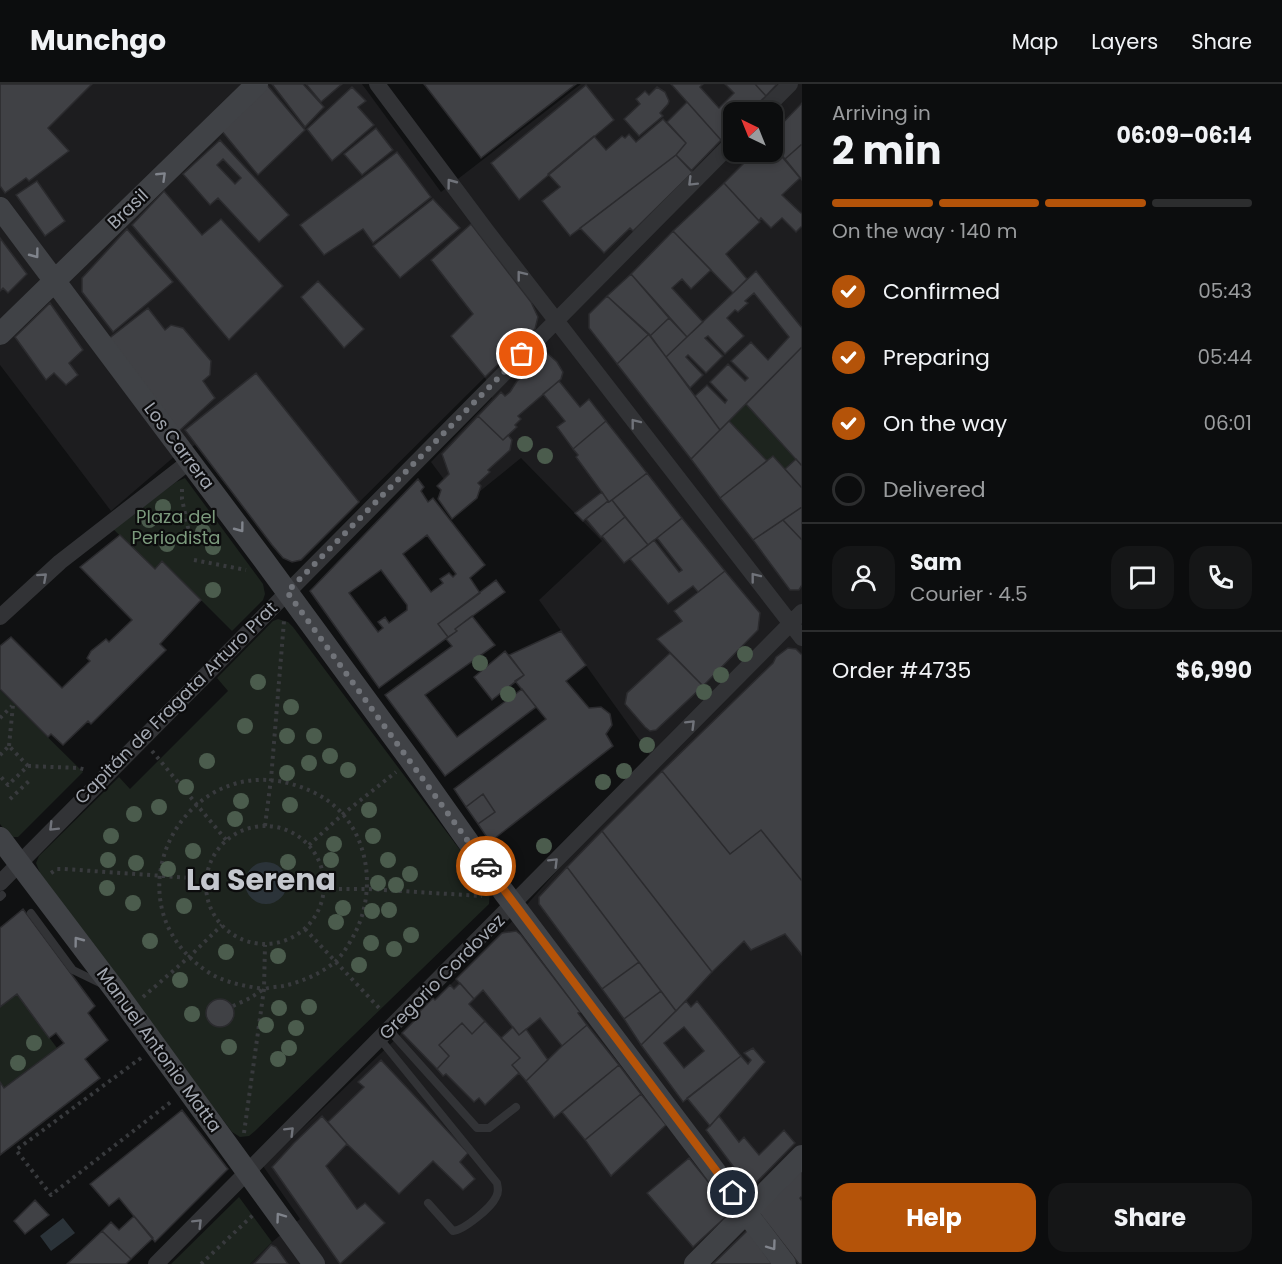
<!DOCTYPE html>
<html lang="en">
<head>
<meta charset="utf-8">
<style>
	body { margin:0; font-family:Poppins,sans-serif; background:#151617; color:#f1f3f6; height:100vh; display:flex; flex-direction:column; font-size:22px; white-space:nowrap }
	* { box-sizing:border-box; margin:0 }
	p { font-size:20px; color:#9a9c9e }
	.icon { flex:none; width:33px; height:33px; fill:none; stroke:currentColor; stroke-width:2; stroke-linecap:round; stroke-linejoin:round }
	.map { position:relative; flex:1; overflow:hidden }
	.drawer { display:flex; flex-direction:column; background:#0c0d0e; width:480px }
	.drawer>* { flex:none }
	.needle { width:39px; rotate:317deg }
	.fabs { position:absolute; left:723px; top:18px; display:grid; gap:12px }
	.fabs a { display:grid; place-items:center; width:60px; height:60px; border-radius:12px; background:#0c0d0e; box-shadow:0 3px 9px #0003,0 0 0 2px #2c2d2e; font-size:30px }
	.pin { position:absolute; display:grid; place-items:center; width:51px; height:51px; color:#fff; margin:-26px; border:3px solid #fff; border-radius:50%; box-shadow:0 2px 6px #0007 }
	.courier { position:absolute; display:grid; place-items:center; width:60px; height:60px; margin:-30px; border:4px solid #b45309; border-radius:50%; background:#fff; color:#222; box-shadow:0 2px 8px #0007 }
	.head em { font-style:normal; font-weight:700 }
	.head div { display:flex; flex-direction:column-reverse }
	.head { display:flex; align-items:center; justify-content:space-between; height:102px; padding:0 30px }
	h1 { font-size:39px; font-weight:700; line-height:45px }
	.bar { display:grid; grid-template-columns:repeat(4,1fr); gap:9px 6px; align-content:center; height:72px; padding:0 30px }
	.bar i { height:8px; border-radius:4px; background:#2c2d2e }
	.bar .on { background:#b45309 }
	.bar p { grid-column:span 4 }
	.line { display:flex; align-items:center; gap:15px; padding:0 30px; border-top:2px solid #2c2d2e }
	.line div { flex:1 }
	.round { display:grid; place-items:center; flex:none; width:63px; height:63px; border-radius:18px; background:#151617 }
	ol { padding:0 30px; list-style:none }
	li { display:flex; align-items:center; gap:18px; height:66px }
	li p { margin-inline-start:auto }
	li .icon { padding:6px; border-radius:50%; background:#b45309; color:#fff; stroke-width:4 }
	li:last-child { color:#9a9c9e }
	li i { width:33px; height:33px; border:3px solid #2c2d2e; border-radius:50% }
	.button { display:flex; gap:12px; margin-top:auto; padding:12px 30px }
	.button a { flex:1; height:69px; border-radius:18px; background:#b45309; color:#fff; font-size:24px; font-weight:700; line-height:69px; text-align:center }
	.button a+a { background:#151617; color:#f1f3f6 }
	header { display:flex; align-items:center; gap:36px; box-sizing:border-box; height:84px; padding:0 30px; background:#0c0d0e; border-bottom:2px solid #2c2d2e }
	header strong { font-size:28px }
	nav { display:flex; gap:33px; margin-inline-start:auto; font-size:21px }
	main { display:flex; flex:1; min-height:0 }
	.map>svg:first-child { display:block }
	.built { fill:#1d1d1f; fill-rule:evenodd }
	.green { fill:#1d241e }
	.water { fill:#2b3339 }
	.building { fill:#404145; stroke:#2b2b2e; stroke-width:1.5; fill-rule:evenodd }
	.lines { fill:none; stroke-linecap:round; stroke-linejoin:round }
	.path { stroke:#383a3d; stroke-width:4; stroke-dasharray:3 4.5; stroke-linecap:butt }
	.lane { stroke:#323336; stroke-width:8 }
	.street { stroke:#323336; stroke-width:16 }
	.secondary { stroke:#404246; stroke-width:22 }
	.tree { fill:#4b5c4d }
	.oneway { stroke:#80848c }
	.oneway2 { stroke:#70737a }
	.done { stroke:#707379; stroke-width:6; stroke-dasharray:0 10.8 }
	.route { stroke:#b45309; stroke-width:8 }
	.labels { text-anchor:middle; stroke-width:4.5; stroke-linejoin:round; paint-order:stroke }
	.street-label { font-size:18px; fill:#a3a8b1; stroke:#0c0c0d }
	.park-label { font-size:18px; fill:#7c9a7d; stroke:#0c0c0d }
	.town-label { font-size:30px; font-weight:bold; fill:#c4c7ce; stroke:#0c0c0d }
</style>
</head>
<body>
<header>
<strong>Munchgo</strong>
<nav><a>Map</a><a>Layers</a><a>Share</a></nav>
</header>
<main>
<div class="map">
<svg width="802" height="1180" viewBox="0 0 802 1180">
	<rect width="100%" height="100%" fill="#101112"/>
	<path class="built" d="M0,0h362l79,108 140,-108h221v1180h-552l22,-22 28,-23 -37,-53 139,-133 13,-13 -2,-2 20,-20 2,2 63,-63 156,-175 -8,-13 -107,-149 63,-59 -81,-83 -58,47 -32,-43 61,-64 -7,-21 -184,183 -9,2 -20,-17 -77,-100 -20,11 -64,55 -111,-146zM734,28h38v40h-38z"/>
	<path class="green" d="M746,320l50,55 -11,10 -12,-13 -6,5 -38,-40z
		M185,394l78,106 2,10 -2,6 -31,31 -69,-69 -8,7 -42,-40 63,-47z
		M278,535l10,3 5,5 197,263 -1,14 -234,227 -6,5 -9,1 -8,-5 -192,-259 -4,-10 3,-7 80,-79 11,12 98,-98 -11,-13 56,-57z
		M0,606l83,82 -65,65h-8l-10,-13z
		M17,910l40,54 -53,40 -4,-5v-76z
		M239,1113l33,45 -22,22h-79z"/>
	<path class="water" d="M245 799a21 21 0 1 1 42 0a21 21 0 1 1-42 0Z
		M63,1134l12,15 -24,18 -11,-15z"/>
	<path class="building" d="M0,0h92l-44,44 21,23 -40,30 -3,-3 -21,15 -5,-7z
		M272,0h31l21,23 -19,20z
		M306,0h36l-21,18z
		M424,0h152l-95,74z
		M671,0h32l-3,3 19,21 15,-15 -9,-9h30l11,12 -17,16h-15v15l-13,13z
		M755,0h22l-11,12z
		M267,1l38,45 -47,45 -37,-45z
		M586,1l28,35 -95,80 -28,-37z
		M352,3l14,14 -8,6 16,18 -42,36 -25,-32z
		M657,3l8,5 4,9 -1,3 -8,9 3,3 -24,20 -15,-17 16,-15 -4,-5 9,-8 4,4z
		M687,18l34,38 -30,31 -15,-16 10,-12 -19,-21z
		M802,19v41l-17,15 -13,-14v-11z
		M663,35l23,24 -10,12 -106,81 -28,-35 18,-14 -12,-13 46,-38 12,14 16,-14 3,2 4,-4 7,8z
		M376,44l17,22 -31,25 -18,-21z
		M220,56l69,75 -30,27 -41,-44 -8,7 -27,-31zM223,75l18,19 -6,6 -18,-19z
		M802,60v36l-17,-21z
		M772,61l28,33 -18,17 20,19v12l-6,6 -14,-14 -11,10 -10,-10 -2,3 -35,-38 31,-31h17z
		M397,68l34,45 -58,46 -10,-14 -39,26 -24,-30z
		M676,71l17,17 -60,59 -3,-3 -26,25 -24,-25z
		M37,97l28,40 -20,15 -29,-41z
		M724,99l36,39 -34,32 21,25 -14,14 -60,-62z
		M164,107l38,44 19,-16 62,67 -54,54 -97,-115z
		M433,115l27,29 -60,50 -27,-32z
		M471,140l60,78 7,15 -3,12 -50,48 -34,-41 22,-22 -42,-54z
		M127,145l46,53 -60,50 -31,-40v-14z
		M673,147l38,39 -20,19 -9,-10 -10,9 31,34 -16,15 -56,-63z
		M0,154l27,36 -19,19 -5,-5 -3,3z
		M756,187l46,57v19l-82,83 -25,-34 12,-11 18,18 2,-3 -17,-18 18,-18 17,17 3,-3 -17,-17 20,-19 17,18 21,-23 -35,-44 -9,8 3,2 -10,9 -3,-2 -8,8 17,18 -19,18 -17,-18 -3,2 18,18 -17,17 -18,-18 -2,2 17,18 -13,13 -24,-31z
		M631,190l38,44 -19,18 -43,-40z
		M318,197l46,48 -20,19 -43,-51z
		M607,212l42,38 -32,30 -28,-36v-14z
		M50,219l33,47 -14,13 9,12 -12,10 -12,-12 -8,7 -31,-43z
		M148,224l17,22 6,-5 12,3 28,33 -1,14 -7,6 12,17 -37,34 -71,-92z
		M669,234l18,19 -21,20 -16,-21z
		M649,250l71,96 -29,29 -74,-95z
		M802,263v119l-56,-62z
		M546,268l11,10 6,10 -2,7 -43,37 3,3 -6,6 2,2 -14,13 -25,-24 23,-24 4,4 5,-4 7,-11 12,-11 -2,-2 6,-6 -1,-1z
		M256,289l103,129 -58,58 -9,2 -9,-4 -11,-13 -87,-115z
		M559,297l21,26 9,-8 17,22 -33,28 -16,-22 8,-6 -22,-27z
		M478,332l25,24 5,-5 4,5 -2,10 -22,20 2,2 -12,11 3,3 -4,12 -25,21 -14,-20 3,-9 -4,-4 12,-12 -7,-20z
		M606,337l41,52 -38,29 -33,-45 2,-2 -5,-6z
		M729,337l38,40 -47,37 -29,-39z
		M773,372l29,32v19l-49,33 -33,-42z
		M796,375l6,7v22l-17,-19z
		M647,389l35,45 -34,27 -36,-45z
		M418,395l6,8 -3,4 7,11 5,-4 52,67 -15,13 10,15 -42,31 10,13 -69,51 -69,-97zM427,451l29,39 -3,3 -4,-4 -9,6 3,4 -12,9 -28,-38zM381,486l26,35v5l-18,13 -4,-6 -7,5 5,6 -5,4 -29,-39z
		M602,408l6,9 -25,20 -8,-8z
		M612,416l13,17 -24,20 -15,-18 22,-18 1,1z
		M802,423v33l-19,-20z
		M625,433l23,28 -24,18 -22,-27z
		M682,434l43,53 -27,21 -5,-6 -25,18 -38,-45 24,-19 25,32 3,-2 -25,-32z
		M783,436l19,20v45l-3,5h-9l-37,-50z
		M120,451l35,34 7,-8 39,39 -41,44 6,6 -75,74 -3,-3 -25,24 -12,-11 -3,3 -48,-48v-43l11,-9 51,51 28,-27 -3,-3 4,-7 15,-12 3,3 23,-22 -52,-53z
		M725,487l35,42 -2,17 -55,56 -46,-47 25,-18 -8,-10z
		M496,496l9,12 -50,37 2,2 -9,6 -10,-13z
		M472,532l23,29 -70,50 32,42 65,-48 14,18 -91,69 -60,-81 67,-49 -6,-7 11,-8 -2,-2z
		M561,547l25,34 -20,16 23,27 12,-1 9,7 2,11 -6,9 7,12 -123,96 -12,-18 17,-12 -12,-18 -17,13 -12,-18 92,-70 -31,-38 9,-6 -15,-20z
		M788,564l8,1 6,6v226l-41,-51 -31,24 -68,-83 111,-108 3,-6z
		M505,567l19,24 -32,25 -18,-23z
		M670,569l33,33 -47,44 -6,1 -5,-4 -20,-23 2,-11z
		M662,687l68,83 31,-24 41,51v74l-17,-21 -34,16 -7,-9 -32,31 -110,-141z
		M483,710l12,18 -17,12 -12,-17z
		M602,747l110,141 -36,39 -109,-144z
		M567,783l72,95 -37,27 -63,-85v-7z
		M23,825l72,97 -7,7 20,27 -23,19 15,19 -100,77v-73l4,6 60,-45 -8,-10 -7,5 -32,-44 -17,13v-79z
		M516,847l5,4 59,77 -2,1 9,12 -25,21 -22,-28 -21,17 -36,-45 -9,9 -18,-20 46,-46z
		M639,878l22,29 -37,28 -22,-30z
		M460,899l14,16 -5,5 16,17 -13,13 -10,-11 -23,22 10,11 -12,13 -35,-36 13,-13 -2,-2 20,-20 2,2 15,-15 4,4z
		M661,907l15,20 -35,34 -17,-26z
		M206 929a14 14 0 1 1 28 0a14 14 0 1 1-28 0Z
		M686,917l5,6 6,-6 44,55 -58,46 -42,-57zM684,943l20,24 -20,17 -20,-25z
		M485,937l35,37 -8,7 7,8 -34,32 -6,-7 -5,4 -28,-28 -3,2 -6,-7 12,-13 -10,-11 23,-22 10,11z
		M587,941l32,40 -65,53 -28,-37 36,-35z
		M513,943l6,8 7,-6 22,31 -22,21 -14,-16 8,-7 -19,-20z
		M753,964l12,14 -55,64 -23,-28 54,-42 7,8 3,-4 -7,-7z
		M381,976l87,93 -8,9 15,17 -12,11 -30,-29 -34,33 -52,-50 -19,-22 36,-35 -6,-5z
		M619,981l22,29 -56,46 -23,-28z
		M641,1010l25,31 -55,51 -26,-36z
		M182,1026l46,59 -73,73 -36,-44 -10,8 -19,-22z
		M322,1032l25,28 -21,22 31,43 8,-6 20,20 -45,41 -68,-97 22,-24z
		M719,1032l20,26 5,-5 15,18 25,-25 11,13 -45,46 -44,-59z
		M689,1074l43,53 -39,36 -46,-54z
		M802,1084v28l-2,2 2,3v63h-3l-42,-54z
		M35,1116l14,15 -24,19 -11,-13z
		M134,1132l19,22 -22,21 -29,-28 9,-9 8,8z
		M748,1146l24,34h-59z
		M102,1147l29,28 -5,5h-59z
		M271,1161l5,2 12,17h-34z"/>
	<g class="lines">
		<path class="path" d="M182,405v10l10,48
			M194,476l52,10
			M0,634l12,-12
			M9,662l4,-41
			M152,667l75,90
			M0,671l9,-9 19,20 -20,19 -8,-9
			M28,682l51,2 8,2
			M10,715l19,-18
			M265,742l6,-47 13,-158
			M206 801a59 59 0 1 1 118 0a59 59 0 1 1-118 0Z
			M309,761l34,-31 53,-42
			M51,789l6,-4h7l142,10
			M324,805h44l114,7
			M305,845l75,80
			M143,913l46,-40 33,-32
			M233,922c6,-3 14,-6 20,-10 4,-2 8,-6 12,-7 5,-2 12,-2 18,-3 18,-4 38,-12 53,-25 8,-8 15,-20 20,-30 23,-48 10,-113 -41,-138 -123,-61 -217,106 -107,179 17,11 37,14 56,17
			M141,974l-125,92 35,45 121,-94
			M244,1049l20,-144 1,-44
			M201,1180l52,-49"/>
		<path class="lane" d="M0,813l2,-2
			M31,829l42,57 31,15
			M389,946l88,98h12l27,-21
			M380,955l117,144c1,5 2,9 -1,14 -5,11 -32,33 -43,34l-25,-28"/>
		<path class="street" d="M377,0l109,146 316,408
			M762,28l28,-28
			M0,533l60,-55 130,-101
			M0,799l734,-742
			M156,1180l646,-652"/>
		<path class="secondary" d="M0,124l263,351 148,202 92,130 282,373
			M0,250l257,-250
			M0,754l115,152 199,274
			M695,1180l107,-108"/>
	</g>
	<g class="tree">
		<circle cx="525" cy="360" r="8"/>
		<circle cx="545" cy="372" r="8"/>
		<circle cx="163" cy="423" r="8"/>
		<circle cx="149" cy="436" r="8"/>
		<circle cx="203" cy="448" r="8"/>
		<circle cx="167" cy="460" r="8"/>
		<circle cx="213" cy="463" r="8"/>
		<circle cx="213" cy="506" r="8"/>
		<circle cx="745" cy="570" r="8"/>
		<circle cx="480" cy="579" r="8"/>
		<circle cx="721" cy="591" r="8"/>
		<circle cx="258" cy="598" r="8"/>
		<circle cx="704" cy="608" r="8"/>
		<circle cx="508" cy="610" r="8"/>
		<circle cx="291" cy="623" r="8"/>
		<circle cx="245" cy="642" r="8"/>
		<circle cx="287" cy="652" r="8"/>
		<circle cx="314" cy="652" r="8"/>
		<circle cx="647" cy="661" r="8"/>
		<circle cx="330" cy="672" r="8"/>
		<circle cx="207" cy="677" r="8"/>
		<circle cx="309" cy="679" r="8"/>
		<circle cx="348" cy="686" r="8"/>
		<circle cx="624" cy="687" r="8"/>
		<circle cx="287" cy="689" r="8"/>
		<circle cx="603" cy="698" r="8"/>
		<circle cx="186" cy="703" r="8"/>
		<circle cx="241" cy="717" r="8"/>
		<circle cx="290" cy="721" r="8"/>
		<circle cx="159" cy="723" r="8"/>
		<circle cx="369" cy="726" r="8"/>
		<circle cx="134" cy="730" r="8"/>
		<circle cx="235" cy="735" r="8"/>
		<circle cx="111" cy="752" r="8"/>
		<circle cx="373" cy="752" r="8"/>
		<circle cx="334" cy="760" r="8"/>
		<circle cx="544" cy="762" r="8"/>
		<circle cx="193" cy="767" r="8"/>
		<circle cx="108" cy="776" r="8"/>
		<circle cx="331" cy="776" r="8"/>
		<circle cx="388" cy="776" r="8"/>
		<circle cx="288" cy="778" r="8"/>
		<circle cx="136" cy="779" r="8"/>
		<circle cx="168" cy="785" r="8"/>
		<circle cx="410" cy="790" r="8"/>
		<circle cx="378" cy="799" r="8"/>
		<circle cx="396" cy="801" r="8"/>
		<circle cx="107" cy="804" r="8"/>
		<circle cx="133" cy="819" r="8"/>
		<circle cx="184" cy="822" r="8"/>
		<circle cx="343" cy="824" r="8"/>
		<circle cx="389" cy="826" r="8"/>
		<circle cx="372" cy="827" r="8"/>
		<circle cx="336" cy="838" r="8"/>
		<circle cx="411" cy="851" r="8"/>
		<circle cx="150" cy="857" r="8"/>
		<circle cx="371" cy="859" r="8"/>
		<circle cx="394" cy="865" r="8"/>
		<circle cx="226" cy="868" r="8"/>
		<circle cx="278" cy="872" r="8"/>
		<circle cx="359" cy="881" r="8"/>
		<circle cx="180" cy="896" r="8"/>
		<circle cx="309" cy="923" r="8"/>
		<circle cx="279" cy="924" r="8"/>
		<circle cx="192" cy="930" r="8"/>
		<circle cx="266" cy="941" r="8"/>
		<circle cx="296" cy="944" r="8"/>
		<circle cx="34" cy="959" r="8"/>
		<circle cx="229" cy="963" r="8"/>
		<circle cx="289" cy="964" r="8"/>
		<circle cx="278" cy="975" r="8"/>
		<circle cx="18" cy="979" r="8"/>
	</g>
	<defs><path id="oneway-chevron" d="M-2-3.5L2.5 0L-2 3.5" fill="none" stroke-width="1.6" stroke-linecap="round" stroke-linejoin="round" transform="scale(1.5)"/></defs>
	<g class="oneway">
		<use href="#oneway-chevron" transform="translate(162 92) rotate(-44)"/>
		<use href="#oneway-chevron" transform="translate(35 170) rotate(53)"/>
		<use href="#oneway-chevron" transform="translate(240 444) rotate(53)"/>
		<use href="#oneway-chevron" transform="translate(78 857) rotate(-127)"/>
		<use href="#oneway-chevron" transform="translate(280 1133) rotate(-126)"/>
		<use href="#oneway-chevron" transform="translate(772 1162) rotate(54)"/>
	</g>
	<g class="oneway2">
		<use href="#oneway-chevron" transform="translate(692 98) rotate(135)"/>
		<use href="#oneway-chevron" transform="translate(451 99) rotate(-127)"/>
		<use href="#oneway-chevron" transform="translate(521 191) rotate(-128)"/>
		<use href="#oneway-chevron" transform="translate(635 339) rotate(-128)"/>
		<use href="#oneway-chevron" transform="translate(43 493) rotate(-42)"/>
		<use href="#oneway-chevron" transform="translate(755 493) rotate(-128)"/>
		<use href="#oneway-chevron" transform="translate(691 640) rotate(-45)"/>
		<use href="#oneway-chevron" transform="translate(53 743) rotate(135)"/>
		<use href="#oneway-chevron" transform="translate(554 778) rotate(-45)"/>
		<use href="#oneway-chevron" transform="translate(290 1047) rotate(-45)"/>
		<use href="#oneway-chevron" transform="translate(198 1139) rotate(-45)"/>
	</g>
	<g class="lines">
		<path class="done" d="M486,782l-199,-274 235,-238"/>
		<path class="route" d="M486,782l247,327"/>
	</g>
	<g class="labels">
		<g class="street-label">
			<text transform="translate(128 125) rotate(-44)" y="6">Brasil</text>
			<text transform="translate(179 362) rotate(53)" y="6">Los Carrera</text>
			<text transform="translate(176 619) rotate(-45)" y="6">Capitán de Fragata Arturo Prat</text>
			<text transform="translate(442 893) rotate(-45)" y="6">Gregorio Cordovez</text>
			<text transform="translate(159 966) rotate(54)" y="6">Manuel Antonio Matta</text>
		</g>
		<g class="park-label">
			<text x="176" y="439">Plaza del<tspan x="176" dy="21">Periodista</tspan></text>
		</g>
		<g class="town-label">
			<text x="261" y="806">La Serena</text>
		</g>
	</g>
</svg>
<div class="fabs">
<a><svg class="needle" viewBox="-14 -14 28 28"><path d="M0-13l5 13h-10z" fill="#e53935"/><path d="M0 13l5-13h-10z" fill="#9a9c9e"/></svg></a>
</div>
<div class="pin" style="left:522px;top:270px;background:#ea580c"><svg class="icon" aria-label="bag" viewBox="0 0 24 24"><path d="M5 8h14l-1 12H6zM9 8a3 3 0 0 1 6 0"/></svg></div>
<div class="pin" style="left:733px;top:1109px;background:#1f2937"><svg class="icon" aria-label="home" viewBox="0 0 24 24"><path d="M3 11l9-7 9 7M6 9v11h12V9"/></svg></div>
<div class="courier" style="left:486px;top:782px"><svg class="icon" aria-label="car" viewBox="0 0 24 24"><path d="M5 17H2v-5l4-1 3-4h7l3 4 3 1v5h-3M9 17h6M6 11h13"/><circle cx="7" cy="17" r="2"/><circle cx="17" cy="17" r="2"/></svg></div>
</div>
<section class="drawer">
<div class="head"><div><h1>2 min</h1><p>Arriving in</p></div><em>06:09–06:14</em></div>
<div class="bar"><i class="on"></i><i class="on"></i><i class="on"></i><i></i><p>On the way · 140 m</p></div>
<ol>
<li><svg class="icon" aria-label="check" viewBox="0 0 24 24"><path d="M5 12l5 5 9-10"/></svg>Confirmed<p>05:43</p></li>
<li><svg class="icon" aria-label="check" viewBox="0 0 24 24"><path d="M5 12l5 5 9-10"/></svg>Preparing<p>05:44</p></li>
<li><svg class="icon" aria-label="check" viewBox="0 0 24 24"><path d="M5 12l5 5 9-10"/></svg>On the way<p>06:01</p></li>
<li><i></i>Delivered</li>
</ol>
<div class="line" style="height:108px"><a class="round"><svg class="icon" aria-label="person" viewBox="0 0 24 24"><circle cx="12" cy="8" r="4"/><path d="M4 21q1-7 8-7t8 7"/></svg></a><div><b>Sam</b><p>Courier · 4.5</p></div><a class="round"><svg class="icon" aria-label="chat" viewBox="0 0 24 24"><path d="M4 5h16v11H9l-5 4z"/></svg></a><a class="round"><svg class="icon" aria-label="phone" viewBox="0 0 24 24"><path d="M5 4h4l2 5-3 2q2 4 5 5l2-3 5 2v4C11 20 4 13 5 4z"/></svg></a></div>
<div class="line" style="height:78px"><div>Order #4735</div><b>$6,990</b></div>
<div class="button"><a>Help</a><a>Share</a></div>
</section>
</main>
</body>
</html>
